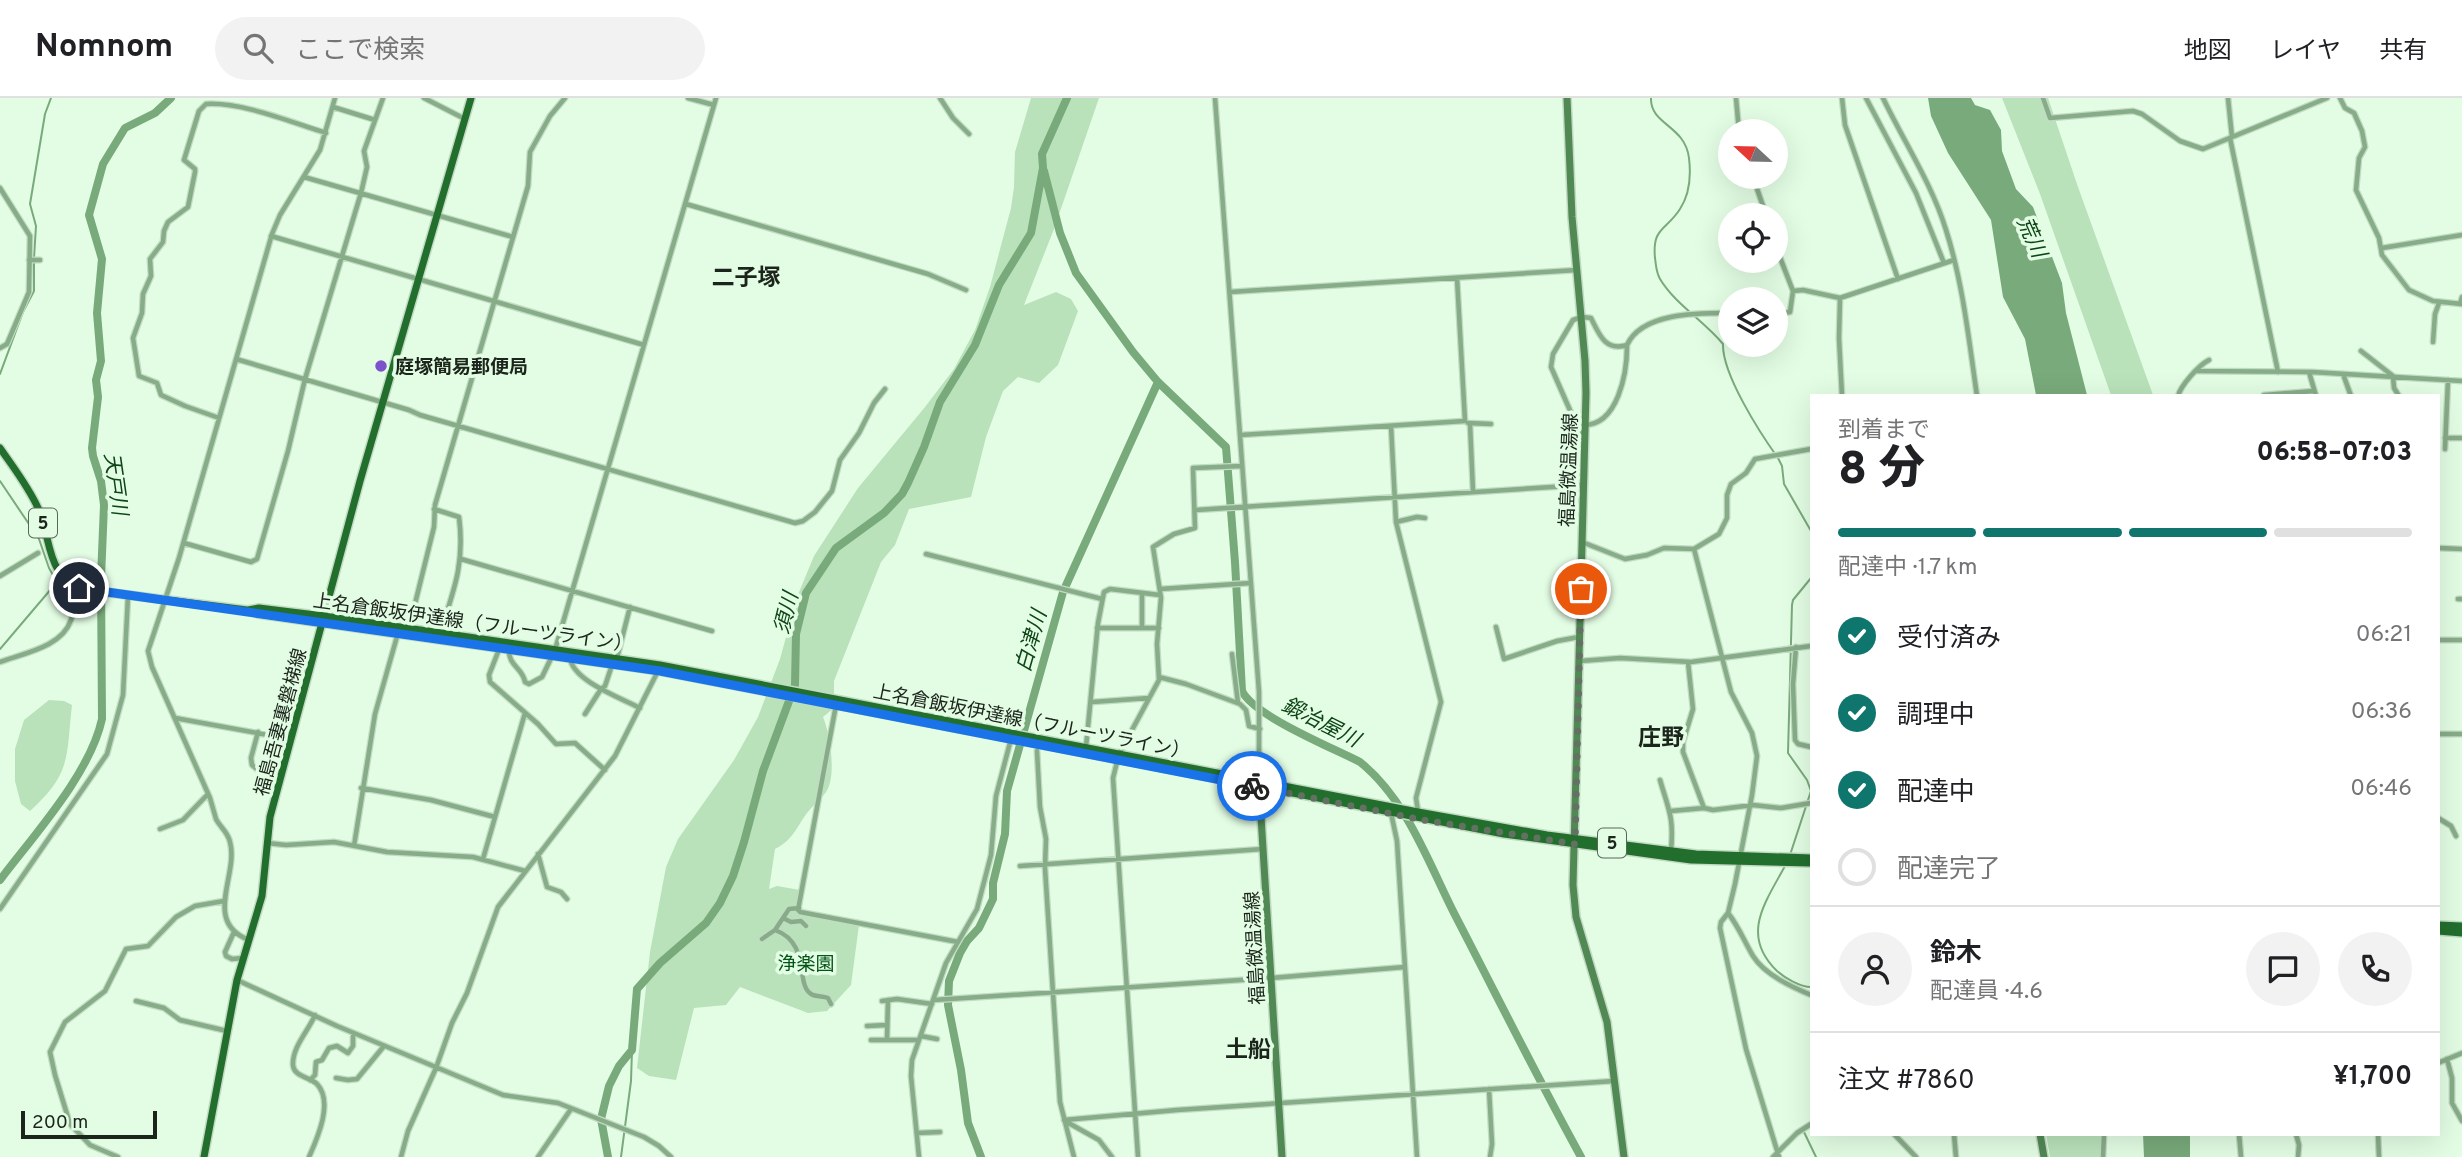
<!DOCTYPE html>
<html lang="ja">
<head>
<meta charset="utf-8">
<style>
	body { margin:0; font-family:Overpass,"Noto Sans JP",sans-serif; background:#f2f2f2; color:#202124; height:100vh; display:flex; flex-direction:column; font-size:26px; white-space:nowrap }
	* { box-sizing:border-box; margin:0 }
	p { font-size:23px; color:#757577 }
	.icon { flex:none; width:38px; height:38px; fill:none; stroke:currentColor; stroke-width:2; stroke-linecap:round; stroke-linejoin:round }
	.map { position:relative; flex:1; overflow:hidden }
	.details { position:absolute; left:1810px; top:296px; width:630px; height:742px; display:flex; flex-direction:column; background:#fff; border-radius:0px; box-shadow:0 7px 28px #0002 }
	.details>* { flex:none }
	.needle { width:46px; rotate:292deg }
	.tools { position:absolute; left:1718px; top:21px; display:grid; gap:14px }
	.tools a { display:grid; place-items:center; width:70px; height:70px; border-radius:50%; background:#fff; box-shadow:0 7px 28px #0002; font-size:35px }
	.scale { position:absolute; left:21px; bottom:18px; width:136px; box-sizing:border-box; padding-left:7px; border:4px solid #1c251c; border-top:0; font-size:19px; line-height:24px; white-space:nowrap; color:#1c251c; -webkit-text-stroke:5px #e3fde4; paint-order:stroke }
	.pin { position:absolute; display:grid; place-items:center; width:60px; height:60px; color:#fff; margin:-30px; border:4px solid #fff; border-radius:50%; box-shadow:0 2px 7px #0007 }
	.courier { position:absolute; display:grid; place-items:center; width:70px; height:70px; margin:-35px; border:5px solid #1a73e8; border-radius:50%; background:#fff; color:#222; box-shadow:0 2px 9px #0007 }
	.summary em { font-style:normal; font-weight:800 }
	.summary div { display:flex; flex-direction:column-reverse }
	.summary { display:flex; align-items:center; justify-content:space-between; height:119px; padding:0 28px }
	h1 { font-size:46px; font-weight:800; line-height:52px }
	.bar { display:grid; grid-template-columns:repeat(4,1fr); gap:10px 7px; align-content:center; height:84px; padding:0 28px }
	.bar i { height:9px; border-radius:5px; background:#e0e0e0 }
	.bar .current { background:#0f766e }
	.bar p { grid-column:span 4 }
	.line { display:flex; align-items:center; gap:18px; padding:0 28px; border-top:2px solid #e0e0e0 }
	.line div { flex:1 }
	.round { display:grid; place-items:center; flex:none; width:74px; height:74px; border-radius:37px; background:#f2f2f2 }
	ol { padding:0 28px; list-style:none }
	li { display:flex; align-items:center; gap:21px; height:77px }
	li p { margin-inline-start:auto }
	li .icon { padding:7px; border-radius:50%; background:#0f766e; color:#fff; stroke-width:4 }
	li:last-child { color:#757577 }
	li i { width:38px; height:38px; border:4px solid #e0e0e0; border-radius:50% }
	header { display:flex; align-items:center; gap:42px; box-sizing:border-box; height:98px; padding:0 35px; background:#fff; border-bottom:2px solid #e0e0e0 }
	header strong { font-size:33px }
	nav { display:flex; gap:38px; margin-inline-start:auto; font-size:24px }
	.search { width:490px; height:63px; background:#f2f2f2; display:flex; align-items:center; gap:18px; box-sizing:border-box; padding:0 24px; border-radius:38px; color:#757577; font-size:26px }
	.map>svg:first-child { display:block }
	.green { fill:#b9e2ba }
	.water { fill:#79aa7b }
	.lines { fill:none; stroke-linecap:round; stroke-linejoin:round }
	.stream { stroke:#79aa7b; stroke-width:2 }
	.river { stroke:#79aa7b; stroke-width:8 }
	.street-casing { stroke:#c3dac4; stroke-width:7 }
	.secondary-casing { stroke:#c3dac4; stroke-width:10 }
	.primary-casing { stroke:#c3dac4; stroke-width:10 }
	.street { stroke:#87ad88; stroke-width:4.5 }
	.secondary { stroke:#518954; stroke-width:7 }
	.primary { stroke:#226f2d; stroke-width:7 }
	.done { stroke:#627162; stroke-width:7; stroke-dasharray:0 12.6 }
	.route { stroke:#1a73e8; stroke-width:9 }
	.poi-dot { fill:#7c53cc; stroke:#e3fde4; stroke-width:2.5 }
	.labels { text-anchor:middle; stroke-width:7; stroke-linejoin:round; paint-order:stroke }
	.shield { fill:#e3fde4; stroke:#586658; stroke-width:2 }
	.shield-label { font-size:18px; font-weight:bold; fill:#1c251c }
	.poi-label { font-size:19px; font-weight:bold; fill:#1c251c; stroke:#e3fde4; text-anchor:start }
	.street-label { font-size:19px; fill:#1c251c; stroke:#e3fde4 }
	.park-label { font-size:19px; fill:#055417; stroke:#e3fde4 }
	.water-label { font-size:21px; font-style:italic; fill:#0e4517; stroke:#e3fde4 }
	.quarter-label { font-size:23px; font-weight:bold; fill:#1c251c; stroke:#e3fde4 }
</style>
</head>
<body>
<header>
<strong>Nomnom</strong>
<div class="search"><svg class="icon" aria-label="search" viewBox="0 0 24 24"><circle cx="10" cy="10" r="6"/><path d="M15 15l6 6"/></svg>ここで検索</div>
<nav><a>地図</a><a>レイヤ</a><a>共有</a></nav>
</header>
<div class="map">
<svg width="2462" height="1059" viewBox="0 0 2462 1059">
	<rect width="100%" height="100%" fill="#e3fde4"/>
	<path class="green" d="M1031,0h68l-45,131 -30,76 32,-13 15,7 7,12 -20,54 -19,18 -21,-6 -15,14 -17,46 -15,60 -62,12 -14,36 -14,17 -47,119v27l-11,9c7,16 14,60 3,75 -5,8 -13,13 -19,21 -11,15 -14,27 -32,36l-6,40 8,-3 23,4 -4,21 4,4 59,10 -8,60 -24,26 -19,2 -68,-26 -14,18 -32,3 -18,72 -27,-4 -12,-8 13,-116 16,-85 12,-28 56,-79 24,-43 22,-58 17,-62 17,-41 44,-68 67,-81 29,-38 21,-39 15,-43 21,-79 3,-21 1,-35z
		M2002,0h46l30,89 75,208h-42l-71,-201z
		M49,602l15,1 8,4c-6,52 0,68 -42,106l-9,-7 -6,-23v-32l9,-29z
		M2046,1036h55v23h-51z"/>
	<path class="water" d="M1928,0h43l4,7 15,5 11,20 1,21 14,38 17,18 29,76 4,30 21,82h-51l-11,-56 -22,-42 -12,-77 -43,-67 -17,-37z
		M2143,1036h47v23h-46z"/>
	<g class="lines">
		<path class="stream" d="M1651,0c-1,27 34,27 38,60 2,17 1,36 -9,51 -14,22 -28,18 -25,49 1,7 1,14 5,21 15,25 44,42 63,65 -1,30 37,89 55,114l4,8 2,18 27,47
			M34,160l2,-32 -6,-22 15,-90 6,-16
			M0,276l23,-62 11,-21v-28
			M0,383l39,58 10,29 8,14 -57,67
			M1790,757l21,-64 -4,-11 -19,-27 4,-148 1,-5 18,-22
			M1785,768c-20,37 -45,69 -8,105 8,7 23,16 34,16
			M1803,1032l13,27
			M621,1059l10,-76 1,-31"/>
		<path class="river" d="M1044,73l16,62 16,40 57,79 25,30 68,65 9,115 7,129c12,25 91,57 118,71 47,38 68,100 95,153 42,81 82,162 126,242
			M0,782c34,-45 90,-106 102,-161l-1,-141 3,-73 -3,-24 -8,-25 -1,-8 6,-51 -2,-17 5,-19 -4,-48 5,-54 -13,-44 14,-51 22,-36 30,-15 16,-15
			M608,1059l-7,-38 8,-33 10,-20 13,-16 5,-61 23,-26 46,-40 14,-20 13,-27 11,-34 19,-71 32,-86 1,-51 10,-41 30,-45 48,-35 18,-19 6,-11 16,-36 16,-45 35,-57 24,-60 32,-52 12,-65 -1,-14 25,-56
			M981,1059l-13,-34 -7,-53 -13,-65 1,-24 11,-28 7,-12 12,-13 14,-29v-16l12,-49 2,-43 56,-199 95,-210"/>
		<defs>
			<path id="street" d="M424,0l41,21
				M688,0l26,7
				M940,0l13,20 16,16
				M1215,0l44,594v88
				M1736,0l3,33
				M1842,0l3,27 53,154
				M1866,0l50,95 28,70
				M1883,0c21,44 49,86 63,132 17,53 23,111 31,166
				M2043,0l7,20 83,-7 9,3 38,27 23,8 124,-51
				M2228,0l4,39
				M2340,0l5,10 9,5 8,18 3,16 -6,11 -3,32 23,48 3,17 27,35 24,11 29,3
				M333,9l42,13
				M2230,40l48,234
				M304,79l209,60
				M1753,79l13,38
				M0,90l30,48 -1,56 -22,52 -7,4
				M686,106l242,70 38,16
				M271,138l373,109
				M1776,149l17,44
				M2382,150l80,-13
				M29,162h11
				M1230,194l347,-22
				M1840,201l-1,39 3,58
				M2460,206l2,-7
				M1776,216l14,-2 3,-21 10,-1 37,8 114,-38
				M2433,244l2,-28 4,-11
				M2361,253l32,25 1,12 5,8
				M236,261l173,51 11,5 375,108 8,-2 12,-9 17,-21 8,-31 19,-27 15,-30 11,-14
				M2197,273l115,1 150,9
				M2309,274l7,24
				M2343,276l8,22
				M2264,297l50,-4
				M2178,298c3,-11 21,-31 31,-36
				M219,320l-34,-12 -24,-11 -4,-12 -18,-7 -6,-38 9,-25 1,-19 8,-18 -1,-17 13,-17 1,-11 4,-9 20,-15 7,-35v-3l-11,-9 15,-49 7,-7c37,-2 84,18 120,29
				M1468,325l23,1
				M1470,326l3,67
				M1584,327c34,0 43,-52 43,-79
				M1391,328l5,96 45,180 -25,96 2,13
				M1240,337l225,-14 -8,-143
				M2445,340h17
				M1583,342l-32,-73 2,-13 20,-34 9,-3 9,1c8,16 14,34 36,27 15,-33 72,-32 104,-32
				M2445,351l3,-69
				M434,411l25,8c6,46 -5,73 -19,116
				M1196,412l388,-25
				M1396,424l21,-5 8,1
				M1582,444l43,17 22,-4 17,-7 30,1 25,-15 8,-16v-23l4,-11 15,-11 9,-14 56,-10
				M184,445l67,19 6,-3 31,-108 17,-72 56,-186 6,-26 -3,-16 19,-53
				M2438,450l24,1
				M1694,451l37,143 21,41 5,23 -5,39 -17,89 -7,29 -7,9 -1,6 26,121 33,108
				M926,456l176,45
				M461,461l251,72
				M0,478l38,-23
				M1160,491l91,-6
				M2458,501h4
				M1496,529l8,32 53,-18 22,-4
				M409,530l25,-101 1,-22 93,-319 2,-34 20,-36 15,-18
				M1097,530h62
				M1142,530v-34
				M2438,542h24
				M500,549l-11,28 1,7 48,42 18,20 19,-1 30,27
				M1796,549l-3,37 2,56 3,4 13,3
				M509,551c-1,17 14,19 16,33l4,2 13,-7 13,-27 161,-552
				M1232,556l6,49
				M570,560c3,23 51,40 70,50
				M617,560l13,-51
				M1580,563l40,-3 71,4 120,-16
				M0,564c24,-9 62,-15 71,-42 4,-11 3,-22 5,-34
				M1688,564l5,47 -10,33v10l21,56 9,2 40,-5 28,3 30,-5
				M1159,579l27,7 54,20 6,6 3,16 11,3
				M1092,604l57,-4
				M836,607l-38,205 2,2 158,30
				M585,616l16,-25 4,-3 7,-21
				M175,620l115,21
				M258,634l-7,26 1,7 18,15 8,3
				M2438,636h24
				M1086,649l12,-124 6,-31 6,-3 50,6
				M1037,653l3,56 6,32 -1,29 15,234 14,55
				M1660,682c9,31 14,37 11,71
				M361,690l70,12 64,17
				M1671,713l33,-3
				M1391,715l6,28 20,316
				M2438,720l13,8 5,10
				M160,731l23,-9 25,-26
				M267,745l19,2 48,-3 53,10 86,5 52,14
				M354,748l21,-132 23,-81
				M538,756l9,33 14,5 6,7
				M483,761l42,-146
				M1020,768l243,-17
				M0,811l107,-155 16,-59 5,-99
				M1728,815c11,14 16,28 25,43 12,19 39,31 58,39
				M783,820l8,4 10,-1 5,5
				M775,832c36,13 20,54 36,64 5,3 12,2 17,4l3,6
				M234,834l-9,20 1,4 6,3 11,-1
				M762,841l13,-9 14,-21 10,-1
				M249,842c-47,-18 -10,-65 -19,-98 -2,-10 -10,-15 -14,-23 -2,-7 -4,-14 -6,-21l-58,-131 -4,-16 31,-93 93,-324 8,-19 40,-65 15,-52
				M237,882l100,46 166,69 55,8 86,34 15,9 12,11
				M934,902l337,-22 134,-11
				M136,903l28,7 16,12 47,11
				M882,903l15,-2 35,5
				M867,928l19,-1
				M921,938l16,3
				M887,941l1,-39
				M871,942h48
				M2447,961l5,19v25l10,18
				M2438,965l24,-10
				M336,980l12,2 9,-1 27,-33
				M310,982l5,-5 1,-13 6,-2 7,-12 8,-2 11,7 5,-7v-13
				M1489,991l3,55 -2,13
				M1064,1022l113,-10 437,-29
				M1065,1023l34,19 13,17
				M917,1035l23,-1
				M1894,1036l22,23
				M1954,1036l2,23
				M2239,1036l2,23
				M2296,1036l3,11 -1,12
				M2378,1036l1,23
				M118,1059l-28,-12 -20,-21 -15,-49 -5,-23 15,-30 40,-31 21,-42 22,-3 28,-29 19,-11 29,-5
				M309,1059c8,-18 25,-55 8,-73 -7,-7 -23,-7 -24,-19 -1,-18 16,-35 22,-50
				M401,1059l7,-26 28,-63 16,-45 15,-30 31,-86 117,-151 43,-85
				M538,1059l33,-48
				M919,1059l-8,-81 1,-16 34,-97 31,-54 14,-54 5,-59 15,-57
				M1138,1059l-25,-379 6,-24 40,-74 -2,-36 4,-46 -8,-51 21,-13 21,-6 -2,-60 49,-2
				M1773,1059l24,-24 14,-9
				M2103,1059l1,-23"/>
			<path id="secondary" d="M1567,0l5,119 13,144 1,32 -13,492 3,32 31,105 17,135
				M1259,686l23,373
				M2040,1036l4,23"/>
			<path id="primary" d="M0,350c13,19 28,38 38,60 15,34 6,70 50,82l159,20 11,4 402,57 844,163 187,26 120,3
				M248,512l11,-2 65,8 336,49 758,147 129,23 149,19 115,4
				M2438,827l24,1
				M2438,833l24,2
				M204,1059l33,-177 25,-84 8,-79 90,-336 111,-383"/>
		</defs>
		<use href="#street" class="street-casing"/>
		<use href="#secondary" class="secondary-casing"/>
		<use href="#primary" class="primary-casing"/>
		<use href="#street" class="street"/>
		<use href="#secondary" class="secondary"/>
		<use href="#primary" class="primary"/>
	</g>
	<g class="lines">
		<path class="done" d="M1252,688l171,34 152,24 6,-255"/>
		<path class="route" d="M79,490l581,83 592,115"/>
	</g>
	<circle class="poi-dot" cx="381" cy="268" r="7"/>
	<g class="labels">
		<g class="shield">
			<rect x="29" y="410.5" width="28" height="29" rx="5"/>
			<rect x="1598" y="730.5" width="28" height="29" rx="5"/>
		</g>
		<g class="shield-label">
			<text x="43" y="431">5</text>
			<text x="1612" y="751">5</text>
		</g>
		<g class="poi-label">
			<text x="395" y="275">庭塚簡易郵便局</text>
		</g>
		<g class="street-label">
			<text transform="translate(1568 372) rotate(-88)" y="7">福島微温湯線</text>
			<text transform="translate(473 524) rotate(8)" y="7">上名倉飯坂伊達線（フルーツライン）</text>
			<text transform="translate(1032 623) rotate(11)" y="7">上名倉飯坂伊達線（フルーツライン）</text>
			<text transform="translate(280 624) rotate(-75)" y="7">福島吾妻裏磐梯線</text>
			<text transform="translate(1254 850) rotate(-93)" y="7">福島微温湯線</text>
		</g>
		<g class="park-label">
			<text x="806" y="872">浄楽園</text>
		</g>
		<g class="water-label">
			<text transform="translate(2032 139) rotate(66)" y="7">荒川</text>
			<text transform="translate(116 386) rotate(82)" y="7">天戸川</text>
			<text transform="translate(786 515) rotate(-76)" y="7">須川</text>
			<text transform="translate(1031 543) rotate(-74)" y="7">白津川</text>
			<text transform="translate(1321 624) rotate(27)" y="7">鍛冶屋川</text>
		</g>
		<g class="quarter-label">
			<text x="746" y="187">二子塚</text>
			<text x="1661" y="647">庄野</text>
			<text x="1248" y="959">土船</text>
		</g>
	</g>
</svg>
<div class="tools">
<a><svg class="needle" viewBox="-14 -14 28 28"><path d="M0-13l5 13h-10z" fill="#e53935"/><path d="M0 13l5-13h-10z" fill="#757577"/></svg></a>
<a><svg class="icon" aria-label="locate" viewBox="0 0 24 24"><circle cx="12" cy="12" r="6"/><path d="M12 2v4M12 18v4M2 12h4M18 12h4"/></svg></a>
<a><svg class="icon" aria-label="layers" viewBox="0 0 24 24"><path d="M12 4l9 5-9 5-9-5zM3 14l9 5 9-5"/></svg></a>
</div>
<div class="scale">200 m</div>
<div class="pin" style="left:1581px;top:491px;background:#ea580c"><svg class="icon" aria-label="bag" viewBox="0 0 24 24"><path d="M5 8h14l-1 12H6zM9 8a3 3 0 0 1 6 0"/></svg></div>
<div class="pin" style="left:79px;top:490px;background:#1f2937"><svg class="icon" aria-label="home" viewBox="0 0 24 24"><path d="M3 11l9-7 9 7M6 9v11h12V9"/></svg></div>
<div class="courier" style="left:1252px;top:688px"><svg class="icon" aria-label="bike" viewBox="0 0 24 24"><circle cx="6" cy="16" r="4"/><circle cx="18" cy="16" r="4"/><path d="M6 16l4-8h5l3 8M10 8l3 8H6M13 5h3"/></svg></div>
<section class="details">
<div class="summary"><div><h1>8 分</h1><p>到着まで</p></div><em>06:58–07:03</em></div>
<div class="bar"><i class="current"></i><i class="current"></i><i class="current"></i><i></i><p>配達中 · 1.7 km</p></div>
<ol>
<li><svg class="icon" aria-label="check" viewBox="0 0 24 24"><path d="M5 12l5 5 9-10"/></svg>受付済み<p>06:21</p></li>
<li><svg class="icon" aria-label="check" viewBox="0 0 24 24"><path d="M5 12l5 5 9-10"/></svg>調理中<p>06:36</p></li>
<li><svg class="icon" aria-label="check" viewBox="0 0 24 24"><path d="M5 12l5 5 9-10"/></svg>配達中<p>06:46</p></li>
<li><i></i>配達完了</li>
</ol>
<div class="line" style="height:126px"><a class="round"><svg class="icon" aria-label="person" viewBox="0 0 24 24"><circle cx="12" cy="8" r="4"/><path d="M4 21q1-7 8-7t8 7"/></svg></a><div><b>鈴木</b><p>配達員 · 4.6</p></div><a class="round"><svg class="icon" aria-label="chat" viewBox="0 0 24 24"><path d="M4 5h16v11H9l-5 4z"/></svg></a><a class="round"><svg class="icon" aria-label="phone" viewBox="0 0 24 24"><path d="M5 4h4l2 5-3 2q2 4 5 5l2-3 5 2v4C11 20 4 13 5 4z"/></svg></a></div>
<div class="line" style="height:91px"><div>注文 #7860</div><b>¥1,700</b></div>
</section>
</div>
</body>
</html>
